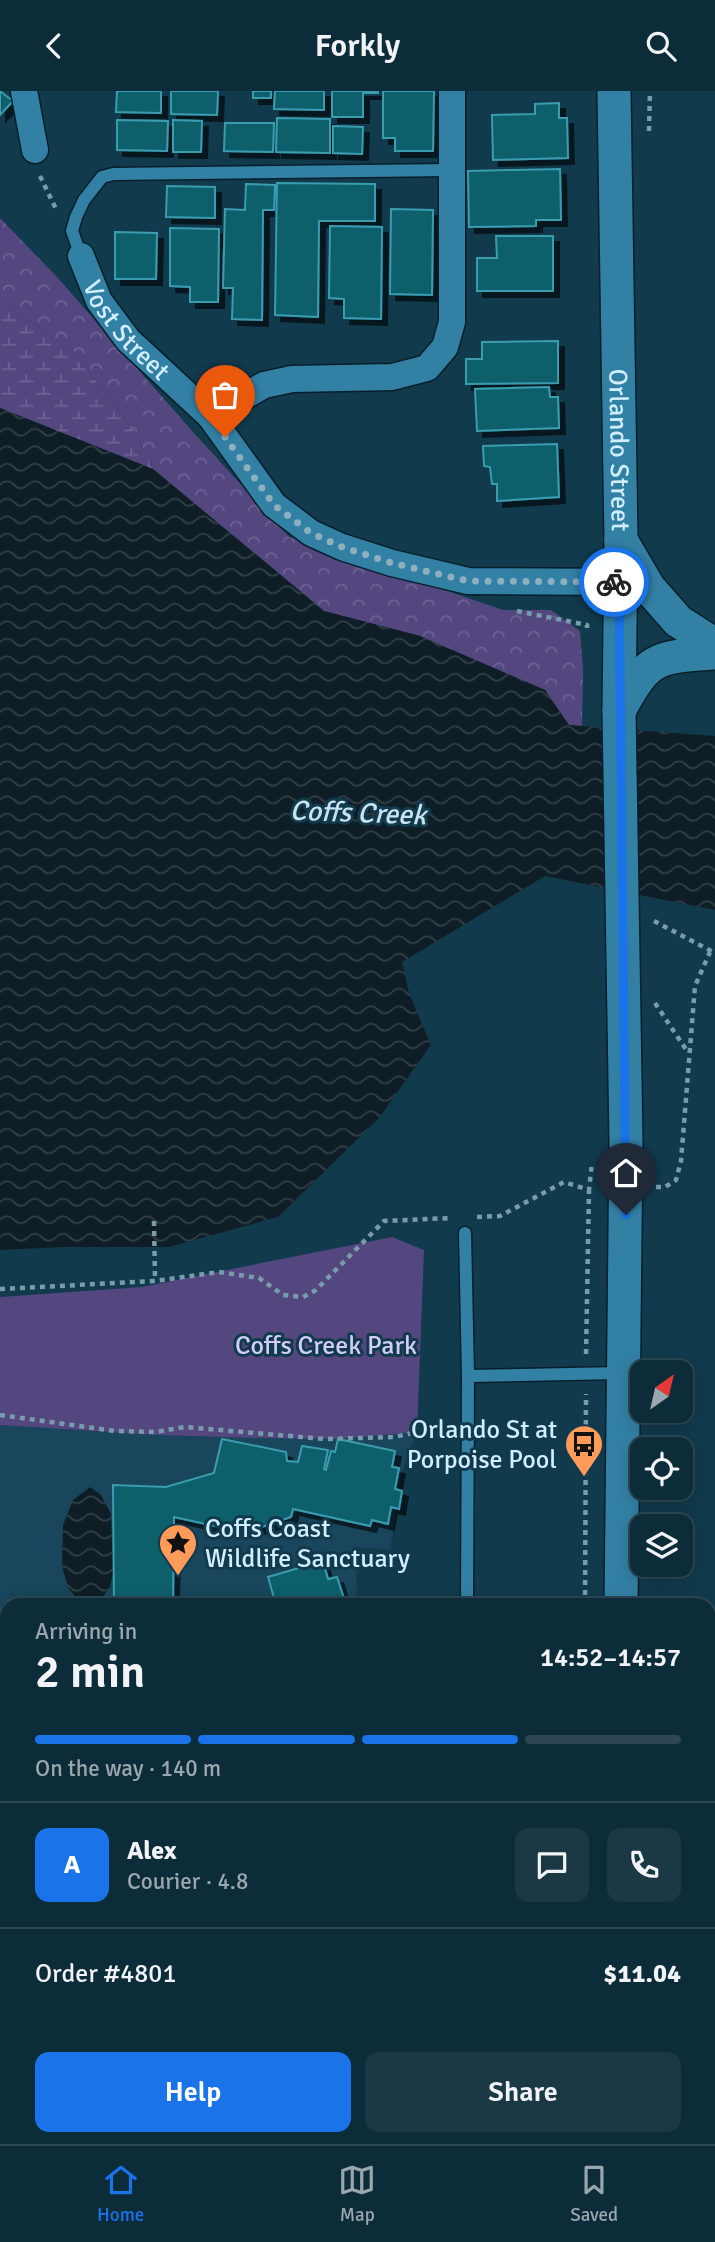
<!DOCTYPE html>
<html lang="en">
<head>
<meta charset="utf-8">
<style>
	body { margin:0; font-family:Signika,sans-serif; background:#1b3845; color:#f1f3f6; height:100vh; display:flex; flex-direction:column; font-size:26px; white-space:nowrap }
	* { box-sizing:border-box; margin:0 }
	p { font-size:23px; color:#9aa7af }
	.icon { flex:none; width:38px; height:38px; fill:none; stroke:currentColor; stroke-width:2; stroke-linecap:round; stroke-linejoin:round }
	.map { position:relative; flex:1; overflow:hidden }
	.drawer { position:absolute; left:0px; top:1507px; width:716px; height:548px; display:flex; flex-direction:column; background:#0d2c3a; border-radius:21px 21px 0 0; box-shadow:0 4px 18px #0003,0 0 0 2px #2d4854 }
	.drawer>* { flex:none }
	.needle { width:46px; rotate:34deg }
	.fabs { position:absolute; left:630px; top:1269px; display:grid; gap:14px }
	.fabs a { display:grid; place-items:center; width:63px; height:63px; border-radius:14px; background:#0d2c3a; box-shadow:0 4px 18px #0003,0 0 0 2px #2d4854; font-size:35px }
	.pin { position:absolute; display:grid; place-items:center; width:60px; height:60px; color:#fff; margin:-72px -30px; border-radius:50% 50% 50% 0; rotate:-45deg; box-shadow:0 0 7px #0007 }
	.pin .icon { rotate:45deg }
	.courier { position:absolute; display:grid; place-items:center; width:70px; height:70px; margin:-35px; border:5px solid #1a73e8; border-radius:50%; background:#fff; color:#222; box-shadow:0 2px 9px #0007 }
	.headline em { font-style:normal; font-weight:600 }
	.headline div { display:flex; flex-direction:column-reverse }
	.headline { display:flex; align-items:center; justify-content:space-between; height:119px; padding:0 35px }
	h1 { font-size:46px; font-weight:600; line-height:52px }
	.bar { display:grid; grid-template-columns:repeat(4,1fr); gap:10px 7px; align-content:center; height:84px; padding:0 35px }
	.bar i { height:9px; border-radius:5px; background:#2d4854 }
	.bar .active { background:#1a73e8 }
	.bar p { grid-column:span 4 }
	.line { display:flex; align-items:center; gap:18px; padding:0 35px; border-top:2px solid #2d4854 }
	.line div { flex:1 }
	.round { display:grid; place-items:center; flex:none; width:74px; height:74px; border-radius:14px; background:#1b3845 }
	.cta { display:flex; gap:14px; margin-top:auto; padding:14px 35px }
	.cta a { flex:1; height:80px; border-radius:14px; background:#1a73e8; color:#fff; font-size:28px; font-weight:600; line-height:80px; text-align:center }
	.cta a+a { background:#1b3845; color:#f1f3f6 }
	header { display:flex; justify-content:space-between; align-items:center; height:91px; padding:0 35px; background:#0d2c3a; font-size:32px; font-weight:600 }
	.dock { display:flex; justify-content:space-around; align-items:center; height:98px; border-top:2px solid #2d4854; background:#0d2c3a; font-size:19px; color:#9aa7af }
	.dock a { display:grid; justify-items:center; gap:4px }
	.dock .active { color:#1a73e8 }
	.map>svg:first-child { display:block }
	.built { fill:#19465c }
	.green { fill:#544780 }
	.forest { fill:url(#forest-crowns) }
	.wetland { fill:url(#wetland-marsh) }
	.water { fill:url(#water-waves) }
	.building { fill:#0a5e6c; stroke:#3a9caf; stroke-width:2; filter:url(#shadow) }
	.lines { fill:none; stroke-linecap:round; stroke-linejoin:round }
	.service-casing { stroke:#071f2b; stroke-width:15 }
	.minor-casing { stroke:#071f2b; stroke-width:29 }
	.tertiary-casing { stroke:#071f2b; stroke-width:36 }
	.path { stroke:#799cad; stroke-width:4.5; stroke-dasharray:5 5; stroke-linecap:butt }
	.service { stroke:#3380a5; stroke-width:12 }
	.minor { stroke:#3380a5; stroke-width:26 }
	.tertiary { stroke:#3380a5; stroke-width:33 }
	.done { stroke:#8eafc0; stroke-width:7; stroke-dasharray:0 12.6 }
	.route { stroke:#1a73e8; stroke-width:9 }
	.labels { text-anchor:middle; stroke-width:6; stroke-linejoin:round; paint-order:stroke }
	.street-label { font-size:26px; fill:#d1eefe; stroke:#113a4d }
	.park-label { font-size:26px; fill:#d3cbf9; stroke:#113a4d }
	.poi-label { font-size:26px; fill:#d1eefe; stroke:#113a4d; text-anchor:end }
	.water-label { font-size:28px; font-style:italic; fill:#cae2f0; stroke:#113a4d }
</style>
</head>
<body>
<header><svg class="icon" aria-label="back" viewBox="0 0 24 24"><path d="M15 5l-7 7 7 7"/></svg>Forkly<svg class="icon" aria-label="search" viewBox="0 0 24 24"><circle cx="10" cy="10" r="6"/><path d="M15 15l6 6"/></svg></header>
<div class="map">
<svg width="715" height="2053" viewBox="0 0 715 2053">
	<defs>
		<pattern id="forest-crowns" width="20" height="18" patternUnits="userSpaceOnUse" patternTransform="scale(1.75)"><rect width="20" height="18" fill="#544780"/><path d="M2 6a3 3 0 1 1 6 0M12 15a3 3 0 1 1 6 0" fill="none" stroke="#6c6293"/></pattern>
		<pattern id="wetland-marsh" width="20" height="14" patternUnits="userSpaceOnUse" patternTransform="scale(1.75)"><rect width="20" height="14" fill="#544780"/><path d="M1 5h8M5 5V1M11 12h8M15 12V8" fill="none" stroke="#6c6293"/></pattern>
		<pattern id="water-waves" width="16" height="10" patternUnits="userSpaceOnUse" patternTransform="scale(1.75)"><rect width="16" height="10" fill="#0f1e26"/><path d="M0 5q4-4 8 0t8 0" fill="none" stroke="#313f47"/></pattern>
		<filter id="shadow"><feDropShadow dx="6" dy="6" stdDeviation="0" flood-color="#0009"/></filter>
	</defs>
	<rect width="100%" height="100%" fill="#113a4d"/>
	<path class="built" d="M0,1334l158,10 102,3 78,1 79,-7 -16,42 -11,76 -34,-3 1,58h-350v104h-7z"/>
	<path class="green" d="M392,1146l32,13 -7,182 -79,7 -78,-1 -102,-3 -158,-10v-128l142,-10z
		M0,1618h7v430h470l-2,5h-475z"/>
	<path class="forest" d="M0,127l57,59 136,155 96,105 214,73h48l29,21 3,39 -1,56 -14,-1 -23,-35 -125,-54 -96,-25 -171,-142 -19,-39 -61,-79 -73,-50z"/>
	<path class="wetland" d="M0,210l73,50 61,79 19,39 -153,-61z"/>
	<path class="water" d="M0,317l153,61 171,142 96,25 125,54 24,35 146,11v174l-170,-34 -143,86 7,31 22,52 -52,73 -101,99 -109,30h-105l-64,3z
		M90,1396l11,8 10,19 2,59 -3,14 -11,15h-19l-12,-14 -6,-22 1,-41 10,-25z"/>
	<path class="building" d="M0,0l13,10 -13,14z
		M117,0h44v22l-45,-1z
		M171,0h47l-1,24 -46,-1z
		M253,0h18v7h-18z
		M275,0h49v19l-50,-1z
		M332,0h46v2h-15v24h-31z
		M383,0h51l-1,60h-38v-13h-12z
		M559,12v15h8l1,40 -75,2 -1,-45 43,-1v-10z
		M277,27l53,1v34l-54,-1z
		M117,29l51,1 -1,30 -50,-1z
		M173,29l29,1 -1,31h-28z
		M225,32h49l-1,29 -49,-1z
		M333,35l30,1 -1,27 -29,-1z
		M560,78l1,51h-25v6l-67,1 -1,-56z
		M277,92l98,1v37h-56l-1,96 -43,-2z
		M246,93l29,1 -1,25h-11l-1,110 -30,-1 1,-31h-10l2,-79 20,1z
		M167,95l48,1v31l-49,-1z
		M391,118l42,1 -1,85 -42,-1z
		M330,135l52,1 -1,92 -37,-1v-19l-15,-1z
		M170,137l49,1 -1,73h-28v-15l-20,-1z
		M115,141l42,1 -1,46h-41z
		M496,145h57v55h-76v-33h20z
		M558,250v42l-92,1v-25h16v-17z
		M549,296l1,10h8l1,31 -82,3 -2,-42z
		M557,353l2,53 -62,4v-17h-5l-2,-17 -6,-1 -1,-20z
		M222,1348l64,13 1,9 11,1 4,-16 26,4 -4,19 2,1 5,-19 4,1 3,-13 57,12 -3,16 7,1 -4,21 7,2 -3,18 -8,-2 -3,17 -16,-4 -2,6 -77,-17 -2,8 -32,11 -15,-2 -2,6 -68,-15 -1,86 -59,1 -1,-119 53,2 48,-14z
		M323,1470l5,18 9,-2 9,28h-70l-8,-28z
		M0,1525l7,1v47l-7,-1z
		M611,2048h41l-1,5h-29z"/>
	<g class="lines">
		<defs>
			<path id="service" d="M81,165l-9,-25 4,-14 8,-17 18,-23 11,-3 338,-4
				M465,1142l3,143 -1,229
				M468,1285l153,-3"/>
			<g id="minor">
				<path d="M24,0l11,59"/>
				<path id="s1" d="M81,165l18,45 29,39 82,76 64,89 37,28 31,14 50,16 76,18 151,1"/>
				<path d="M210,325l54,-31 28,-6 100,-2 35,-9 18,-21 7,-25v-231"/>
			</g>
			<g id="tertiary">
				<path id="s2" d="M614,0l7,449 -2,171 7,430 -5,464"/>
				<path d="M621,449l28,48 29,33 37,24"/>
				<path d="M619,620c29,-54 36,-54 96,-58"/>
				<path d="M534,2053l2,-5"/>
			</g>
		</defs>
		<use href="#service" class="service-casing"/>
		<use href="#minor" class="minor-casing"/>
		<use href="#tertiary" class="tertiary-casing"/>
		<path class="path" d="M649,40l1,-40
			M40,85l16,33
			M517,520l70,14v3
			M654,830l61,32
			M655,912l32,48
			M656,1096h9l11,-7 5,-19 14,-175 15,-34
			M477,1126l23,-1 64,-34 25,8 3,-27
			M154,1130l1,60
			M0,1198l155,-8 64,-9 40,6 24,17 20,2 13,-7 68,-69 67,-3
			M586,1263l3,-164h2
			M0,1324l115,16 40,1 30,-5 140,12 69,-2 23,-5
			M585,1514l1,-211
			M485,2053l3,-5"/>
		<use href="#service" class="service"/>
		<use href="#minor" class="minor"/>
		<use href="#tertiary" class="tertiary"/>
	</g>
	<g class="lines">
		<path class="done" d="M225,346l49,68 37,28 31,14 50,16 76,18 146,1"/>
		<path class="route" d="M614,491h5l7,633"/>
	</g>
	<defs>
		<symbol id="bus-pin" viewBox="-11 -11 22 30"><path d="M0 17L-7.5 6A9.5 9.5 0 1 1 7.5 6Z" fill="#fe9b59" stroke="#113a4d"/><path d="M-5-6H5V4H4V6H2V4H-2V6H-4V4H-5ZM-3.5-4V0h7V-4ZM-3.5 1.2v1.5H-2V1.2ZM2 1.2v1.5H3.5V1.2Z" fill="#111"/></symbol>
		<symbol id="sight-pin" viewBox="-11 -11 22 30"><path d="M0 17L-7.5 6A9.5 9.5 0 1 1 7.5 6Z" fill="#fe9b59" stroke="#113a4d"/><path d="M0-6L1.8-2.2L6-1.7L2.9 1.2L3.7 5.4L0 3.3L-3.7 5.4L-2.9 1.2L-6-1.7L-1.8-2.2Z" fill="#111"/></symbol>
	</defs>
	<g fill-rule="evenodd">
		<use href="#bus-pin" x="562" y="1331" width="44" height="60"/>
		<use href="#sight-pin" x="156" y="1430" width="44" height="60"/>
	</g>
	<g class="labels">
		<g class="street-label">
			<text dy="9" stroke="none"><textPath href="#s1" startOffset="88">Vost Street</textPath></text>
			<text dy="9" stroke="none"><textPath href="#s2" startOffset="359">Orlando Street</textPath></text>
		</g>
		<g class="park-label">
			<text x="326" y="1263">Coffs Creek Park</text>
		</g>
		<g class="poi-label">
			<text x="557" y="1347">Orlando St at<tspan x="557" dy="30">Porpoise Pool</tspan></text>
			<text x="205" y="1446" text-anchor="start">Coffs Coast<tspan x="205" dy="30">Wildlife Sanctuary</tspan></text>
		</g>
		<g class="water-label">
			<text transform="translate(358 721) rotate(2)" y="10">Coffs Creek</text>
		</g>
	</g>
</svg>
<div class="fabs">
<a><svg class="needle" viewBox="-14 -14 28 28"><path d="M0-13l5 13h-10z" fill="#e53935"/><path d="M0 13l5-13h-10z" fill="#9aa7af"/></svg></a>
<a><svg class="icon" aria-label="locate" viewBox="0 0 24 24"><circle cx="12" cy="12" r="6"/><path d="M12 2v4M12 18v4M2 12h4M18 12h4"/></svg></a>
<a><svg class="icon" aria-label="layers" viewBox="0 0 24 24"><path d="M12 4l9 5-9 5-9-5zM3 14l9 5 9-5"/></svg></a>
</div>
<div class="pin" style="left:225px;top:346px;background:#ea580c"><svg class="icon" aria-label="bag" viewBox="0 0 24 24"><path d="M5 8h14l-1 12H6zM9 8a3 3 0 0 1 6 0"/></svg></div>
<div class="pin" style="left:626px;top:1124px;background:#1f2937"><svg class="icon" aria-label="home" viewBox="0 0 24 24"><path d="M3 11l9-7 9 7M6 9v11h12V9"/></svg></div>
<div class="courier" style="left:614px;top:491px"><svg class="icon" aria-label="bike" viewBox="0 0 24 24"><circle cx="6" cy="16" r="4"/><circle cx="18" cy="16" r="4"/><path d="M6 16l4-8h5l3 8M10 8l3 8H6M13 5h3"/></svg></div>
<section class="drawer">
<div class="headline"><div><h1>2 min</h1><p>Arriving in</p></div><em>14:52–14:57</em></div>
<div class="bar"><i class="active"></i><i class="active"></i><i class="active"></i><i></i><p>On the way · 140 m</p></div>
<div class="line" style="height:126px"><b class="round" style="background:#1a73e8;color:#fff">A</b><div><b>Alex</b><p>Courier · 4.8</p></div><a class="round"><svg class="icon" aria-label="chat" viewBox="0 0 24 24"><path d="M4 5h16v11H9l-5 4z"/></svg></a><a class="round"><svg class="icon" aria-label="phone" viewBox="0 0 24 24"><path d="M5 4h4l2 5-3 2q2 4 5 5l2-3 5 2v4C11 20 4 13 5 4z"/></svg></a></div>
<div class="line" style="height:91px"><div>Order #4801</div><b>$11.04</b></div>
<div class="cta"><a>Help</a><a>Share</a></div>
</section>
</div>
<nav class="dock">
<a class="active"><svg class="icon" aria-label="home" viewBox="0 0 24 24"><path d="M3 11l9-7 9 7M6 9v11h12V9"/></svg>Home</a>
<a><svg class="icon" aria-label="map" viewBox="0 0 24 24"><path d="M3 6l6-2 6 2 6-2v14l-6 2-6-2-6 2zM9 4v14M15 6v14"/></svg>Map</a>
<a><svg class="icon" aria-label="saved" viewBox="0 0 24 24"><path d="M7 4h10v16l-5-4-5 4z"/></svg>Saved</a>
</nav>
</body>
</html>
